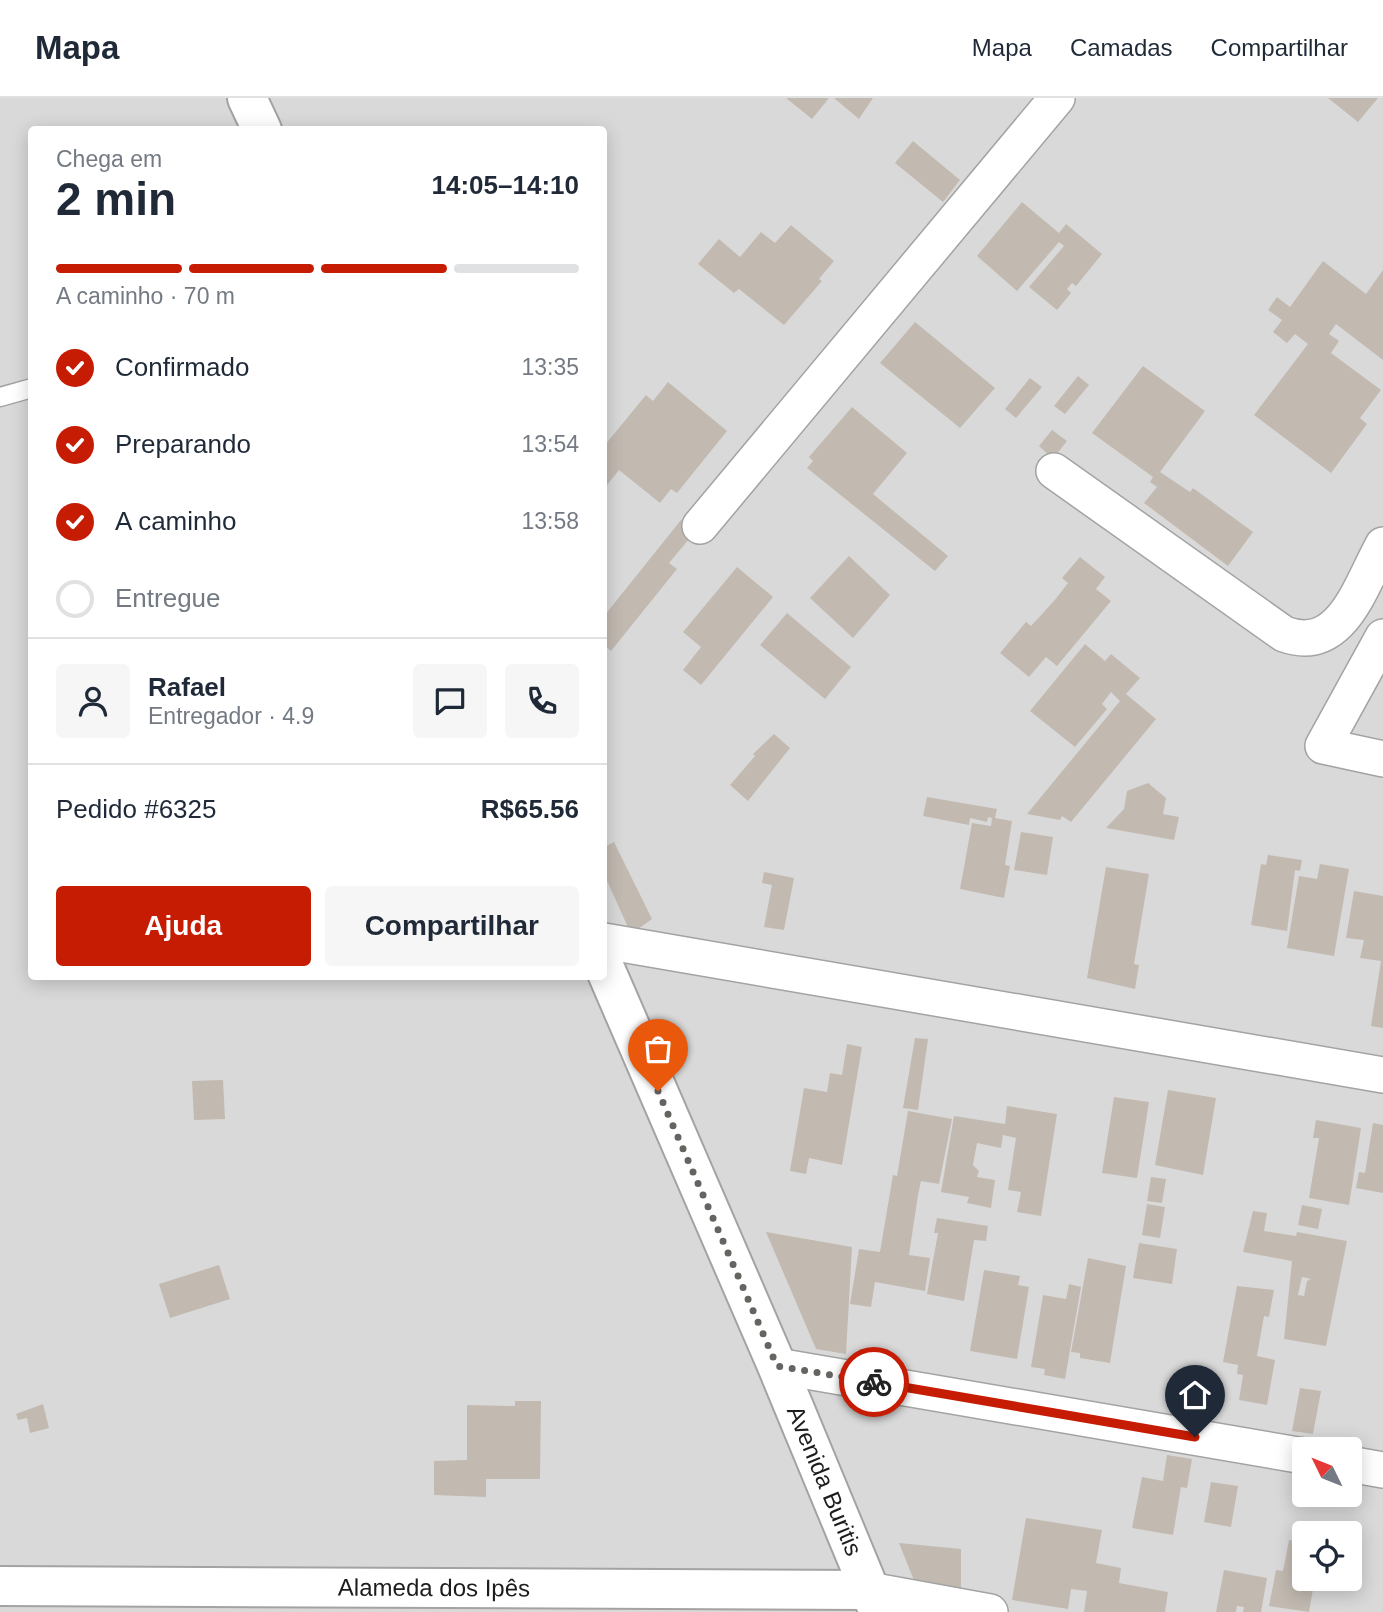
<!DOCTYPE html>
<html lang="pt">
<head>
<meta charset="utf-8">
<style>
	body { margin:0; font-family:Arial,sans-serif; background:#f6f6f7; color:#1f2937; height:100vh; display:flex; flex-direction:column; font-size:26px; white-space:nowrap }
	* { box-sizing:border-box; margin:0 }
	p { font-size:23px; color:#747a83 }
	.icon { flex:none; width:38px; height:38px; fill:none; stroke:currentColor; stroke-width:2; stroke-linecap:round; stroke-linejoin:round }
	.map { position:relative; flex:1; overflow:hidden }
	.drawer { position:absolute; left:28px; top:28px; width:579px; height:854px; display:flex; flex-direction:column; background:#fff; border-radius:7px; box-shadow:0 4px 18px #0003 }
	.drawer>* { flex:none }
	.needle { width:46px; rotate:313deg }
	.tools { position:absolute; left:1292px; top:1339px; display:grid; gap:14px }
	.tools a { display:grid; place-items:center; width:70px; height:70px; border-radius:7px; background:#fff; box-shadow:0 4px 18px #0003; font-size:35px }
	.pin { position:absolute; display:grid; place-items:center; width:60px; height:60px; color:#fff; margin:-72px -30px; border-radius:50% 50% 50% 0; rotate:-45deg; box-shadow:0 0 7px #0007 }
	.pin .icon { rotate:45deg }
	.courier { position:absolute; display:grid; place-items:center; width:70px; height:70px; margin:-35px; border:5px solid #c51c03; border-radius:50%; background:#fff; color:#222; box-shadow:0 2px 9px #0007 }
	.overview em { font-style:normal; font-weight:800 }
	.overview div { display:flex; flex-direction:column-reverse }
	.overview { display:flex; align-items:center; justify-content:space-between; height:119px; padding:0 28px }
	h1 { font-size:46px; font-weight:800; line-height:52px }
	.bar { display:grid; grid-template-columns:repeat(4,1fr); gap:10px 7px; align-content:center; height:84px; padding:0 28px }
	.bar i { height:9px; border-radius:5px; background:#e0e1e3 }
	.bar .selected { background:#c51c03 }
	.bar p { grid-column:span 4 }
	.line { display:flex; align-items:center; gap:18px; padding:0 28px; border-top:2px solid #e0e1e3 }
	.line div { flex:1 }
	.round { display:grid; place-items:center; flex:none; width:74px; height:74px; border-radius:7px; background:#f6f6f7 }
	ol { padding:0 28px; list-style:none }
	li { display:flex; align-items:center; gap:21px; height:77px }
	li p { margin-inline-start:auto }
	li .icon { padding:7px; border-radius:50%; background:#c51c03; color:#fff; stroke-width:4 }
	li:last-child { color:#747a83 }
	li i { width:38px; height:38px; border:4px solid #e0e1e3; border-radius:50% }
	.action { display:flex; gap:14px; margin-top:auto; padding:14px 28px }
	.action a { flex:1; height:80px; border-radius:7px; background:#c51c03; color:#fff; font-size:28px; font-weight:800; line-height:80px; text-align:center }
	.action a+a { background:#f6f6f7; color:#1f2937 }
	header { display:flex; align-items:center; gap:42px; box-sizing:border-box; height:98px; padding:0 35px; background:#fff; border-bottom:2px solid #e0e1e3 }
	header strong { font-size:33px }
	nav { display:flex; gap:38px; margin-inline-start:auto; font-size:24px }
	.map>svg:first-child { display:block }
	.residential { fill:#dad9d9; fill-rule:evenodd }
	.building { fill:#c2bab1; fill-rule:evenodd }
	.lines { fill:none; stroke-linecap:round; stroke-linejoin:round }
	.service-casing { stroke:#a3a3a3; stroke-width:21 }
	.minor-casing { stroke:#a3a3a3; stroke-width:38 }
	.tertiary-casing { stroke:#a3a3a3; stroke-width:42 }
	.service { stroke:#fff; stroke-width:18 }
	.minor { stroke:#fff; stroke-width:35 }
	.tertiary { stroke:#fff; stroke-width:38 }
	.done { stroke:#656461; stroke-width:7; stroke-dasharray:0 12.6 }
	.route { stroke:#c51c03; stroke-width:9 }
	.labels { text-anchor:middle; stroke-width:6; stroke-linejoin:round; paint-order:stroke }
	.street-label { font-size:24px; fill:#1c1c1c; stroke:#fff }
</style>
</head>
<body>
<header>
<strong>Mapa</strong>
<nav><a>Mapa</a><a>Camadas</a><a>Compartilhar</a></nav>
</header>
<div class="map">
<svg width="1383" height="1514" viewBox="0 0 1383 1514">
	<rect width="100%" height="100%" fill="#edebe2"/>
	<path class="residential" d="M0,0h1383v1514h-1383zM32,32h572v846h-572zM1304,1351h45v45h-45zM1304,1435h45v45h-45z"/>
	<path class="building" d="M786,0h43l-17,21z
		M834,0h39l-14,21z
		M1328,0h50l-20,24z
		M913,43l47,39 -17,22 -48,-39z
		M1022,104l37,31 7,-9 36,30 -26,32 -4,-3 -5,6 4,4 -14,17 -28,-23 35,-41 -5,-4 -42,49 -40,-35z
		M791,127l43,36 -15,18 3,2 -38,44 -45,-36 -5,4 -36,-29 21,-25 21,18 21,-25 14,11z
		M1323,163l43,33 17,-24v90l-47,-36 -7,10 10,7 -8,12 50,37 -21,28 7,6 -36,49 -77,-58 54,-71 -13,-10 -8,9 -14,-11 9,-12 -14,-10 9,-13 13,10z
		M915,224l80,66 -35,40 -80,-65z
		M1143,268l62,45 -45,61 30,20 3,-4 60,44 -25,34 -84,-63 13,-16 -7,-5 3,-5 -61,-44z
		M1078,278l11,9 -24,29 -11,-8z
		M1030,280l12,9 -26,31 -11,-9z
		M668,284l59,49 -50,62 -6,-4 -11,14 -41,-33 -15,19v-43l42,-51 7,6z
		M852,309l55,46 -34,41 75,62 -13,15 -128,-103 6,-7 -4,-4z
		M1052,332l15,11 -14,18 -14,-13z
		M681,422l14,12 -26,31 8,6 -66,82 -7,-6v-29z
		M849,458l41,39 -37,43 -43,-40z
		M1080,459l25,20 -9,12 15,12 -54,65 -11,-9 -17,20 -29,-24 26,-31 5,4 23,-25 14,-18 -6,-5z
		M737,469l36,30 -72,88 -18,-15 18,-23 -18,-15z
		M787,515l64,54 -26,32 -65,-54z
		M1085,546l20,17 6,-7 29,24 -14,16 30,25 -85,103 -9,-6 -2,4 -33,-6 93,-113 -9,-9 -9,12 5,5 -32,38 -45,-36z
		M774,636l16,14 -42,53 -18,-16 25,-29 -2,-2z
		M1148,685l18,15 -3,16 16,3 -5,23 -68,-12 18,-19 3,-18z
		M927,699l70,12 -2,9 17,3 -7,44 5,1 -6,32 -44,-9 12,-66 19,3 1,-8 -4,-1 -1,5 -17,-4 -1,7 -46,-9z
		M1021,734l32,5 -6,38 -33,-5z
		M614,744l38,77 -21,15 -27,-60v-27z
		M1268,757l34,5 -2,11 -5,-1 -8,61 -36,-6 10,-61 5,1z
		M1320,766l29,5 -15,87 -47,-8 12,-72 18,3z
		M1106,769l43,7 -15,90 5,1 -4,24 -48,-11z
		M764,774l30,6 -10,52 -20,-3 8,-42 -10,-2z
		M1354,793l29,5v132l-12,-2 10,-65 -21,-3 4,-18 -18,-2z
		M915,940l13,1 -10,71 -15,-2z
		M847,946l15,3 -20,118 -33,-7 -3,16 -16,-3 14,-83 23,4 3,-19 12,2z
		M223,982l2,39 -31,1 -2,-39z
		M1168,992l48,8 -13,77 -48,-10z
		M1114,999l35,5 -12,76 -35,-5z
		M1007,1008l50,8 -16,102 -24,-4 4,-20 -13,-2 8,-52 -13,-3 -2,13 -24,-5 -4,22 6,6 -2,6 18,3 -4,28 -24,-5 2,-6 -28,-5 13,-76 51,8z
		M908,1013l44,8 -13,65 -18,-3 -3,14 -9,60 21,3 -5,33 -50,-9 -4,25 -21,-3 9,-55 21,3 13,-77 4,1z
		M1316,1022l45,8 -12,77 -40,-7 10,-60h-6z
		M1373,1025l10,2v68l-27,-5 3,-16 6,1z
		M1151,1079l15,2 -4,24 -15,-2z
		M1147,1106l18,3 -5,31 -18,-3z
		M1302,1107l20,4 -4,20 -20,-4z
		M1253,1113l14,2 -3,18 32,5 1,-4 50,9 -21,105 -42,-7 8,-78 -49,-9zM1302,1179l9,2 -4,2 -3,15 -6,-1z
		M937,1120l51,8 -2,15 -12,-1 -10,61 -37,-7 11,-61h-4z
		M766,1134l86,15 -6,107 -30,-5z
		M1139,1145l38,6 -5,35 -39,-6z
		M1088,1160l38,8 -16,97 -30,-5v-5l-9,-1z
		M219,1167l11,34 -60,19 -11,-34z
		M984,1172l36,6 -2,9 11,2 -12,72 -47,-8z
		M1069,1186l12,3 -16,92 -21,-4 1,-6 -14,-2 12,-72 23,4z
		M1237,1188l37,4 -5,27 -5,-1 -7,40 18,4 -8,45 -28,-5 4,-25 -6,-1 1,-9 -15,-3z
		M1300,1290l21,3 -8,43 -21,-3z
		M515,1303h26l-1,78h-54v18l-52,-2v-34l33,-1v-55l48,1z
		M43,1306l6,24 -19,5 -3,-15 -9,2 -2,-6z
		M1167,1357l25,4 -5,29 -6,-1 -8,48 -41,-7 10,-51 21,4z
		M1211,1384l27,4 -7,41 -27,-5z
		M1026,1420l76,12 -6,33 25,5 -2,15 49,9 -3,20h-81l3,-21 -16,-2 -3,20 -56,-9z
		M1289,1442l15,3v35h11l-6,34 -40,-6 7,-36 7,1z
		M899,1445l62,6v42l-46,-8z
		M1224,1472l43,8 -6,34h-18l1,-5 -7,-1 -1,6h-20z"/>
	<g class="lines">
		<defs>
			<path id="service" d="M0,299l32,-9"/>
			<path id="minor" d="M1054,373l230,163c58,21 76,-48 99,-89
				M700,428l357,-428
				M1383,539l-60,109 60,13
				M604,843l779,134
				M777,1268l527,90
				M1349,1366l34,6
				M869,1492l121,22"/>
			<g id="tertiary">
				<path d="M247,0l15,32"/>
				<path id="s1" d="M604,868l173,400 101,244"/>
				<path id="s2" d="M0,1488l869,4"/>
			</g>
		</defs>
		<use href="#service" class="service-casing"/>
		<use href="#minor" class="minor-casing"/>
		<use href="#tertiary" class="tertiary-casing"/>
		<use href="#service" class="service"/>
		<use href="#minor" class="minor"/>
		<use href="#tertiary" class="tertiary"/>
	</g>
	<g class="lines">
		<path class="done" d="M658,993l119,275 97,16"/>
		<path class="route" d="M874,1284l321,55"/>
	</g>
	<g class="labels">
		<g class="street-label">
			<text dy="8" stroke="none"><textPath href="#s1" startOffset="560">Avenida Buritis</textPath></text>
			<text dy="8" stroke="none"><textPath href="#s2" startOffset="434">Alameda dos Ipês</textPath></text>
		</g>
	</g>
</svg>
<div class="tools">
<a><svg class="needle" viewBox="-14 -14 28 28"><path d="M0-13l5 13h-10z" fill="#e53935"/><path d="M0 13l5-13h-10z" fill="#747a83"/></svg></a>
<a><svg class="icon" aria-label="locate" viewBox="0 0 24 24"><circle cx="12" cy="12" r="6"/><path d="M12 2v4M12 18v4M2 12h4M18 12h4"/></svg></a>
</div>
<div class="pin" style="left:658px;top:993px;background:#ea580c"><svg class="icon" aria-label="bag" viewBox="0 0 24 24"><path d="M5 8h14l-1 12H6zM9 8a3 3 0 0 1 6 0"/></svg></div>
<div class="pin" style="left:1195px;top:1339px;background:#1f2937"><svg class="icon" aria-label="home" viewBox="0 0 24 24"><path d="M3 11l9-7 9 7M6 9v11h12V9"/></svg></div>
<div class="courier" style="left:874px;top:1284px"><svg class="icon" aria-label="bike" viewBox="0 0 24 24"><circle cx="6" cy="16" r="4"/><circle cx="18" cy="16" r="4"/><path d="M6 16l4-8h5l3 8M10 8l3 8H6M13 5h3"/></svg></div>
<section class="drawer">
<div class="overview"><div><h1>2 min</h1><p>Chega em</p></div><em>14:05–14:10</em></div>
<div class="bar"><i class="selected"></i><i class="selected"></i><i class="selected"></i><i></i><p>A caminho · 70 m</p></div>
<ol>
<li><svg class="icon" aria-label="check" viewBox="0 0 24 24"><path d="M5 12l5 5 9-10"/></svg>Confirmado<p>13:35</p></li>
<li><svg class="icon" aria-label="check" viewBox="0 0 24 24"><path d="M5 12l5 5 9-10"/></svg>Preparando<p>13:54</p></li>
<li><svg class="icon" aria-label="check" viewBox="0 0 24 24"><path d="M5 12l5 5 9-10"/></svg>A caminho<p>13:58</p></li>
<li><i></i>Entregue</li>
</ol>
<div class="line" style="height:126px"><a class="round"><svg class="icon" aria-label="person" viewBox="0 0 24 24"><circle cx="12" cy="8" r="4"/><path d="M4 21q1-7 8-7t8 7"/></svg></a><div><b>Rafael</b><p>Entregador · 4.9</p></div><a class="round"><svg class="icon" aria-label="chat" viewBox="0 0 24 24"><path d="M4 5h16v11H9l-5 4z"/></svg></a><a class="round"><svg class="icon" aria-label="phone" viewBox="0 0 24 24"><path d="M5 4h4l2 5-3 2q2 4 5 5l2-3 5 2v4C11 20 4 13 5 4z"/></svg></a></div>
<div class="line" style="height:91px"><div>Pedido #6325</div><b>R$65.56</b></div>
<div class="action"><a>Ajuda</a><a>Compartilhar</a></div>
</section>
</div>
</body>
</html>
